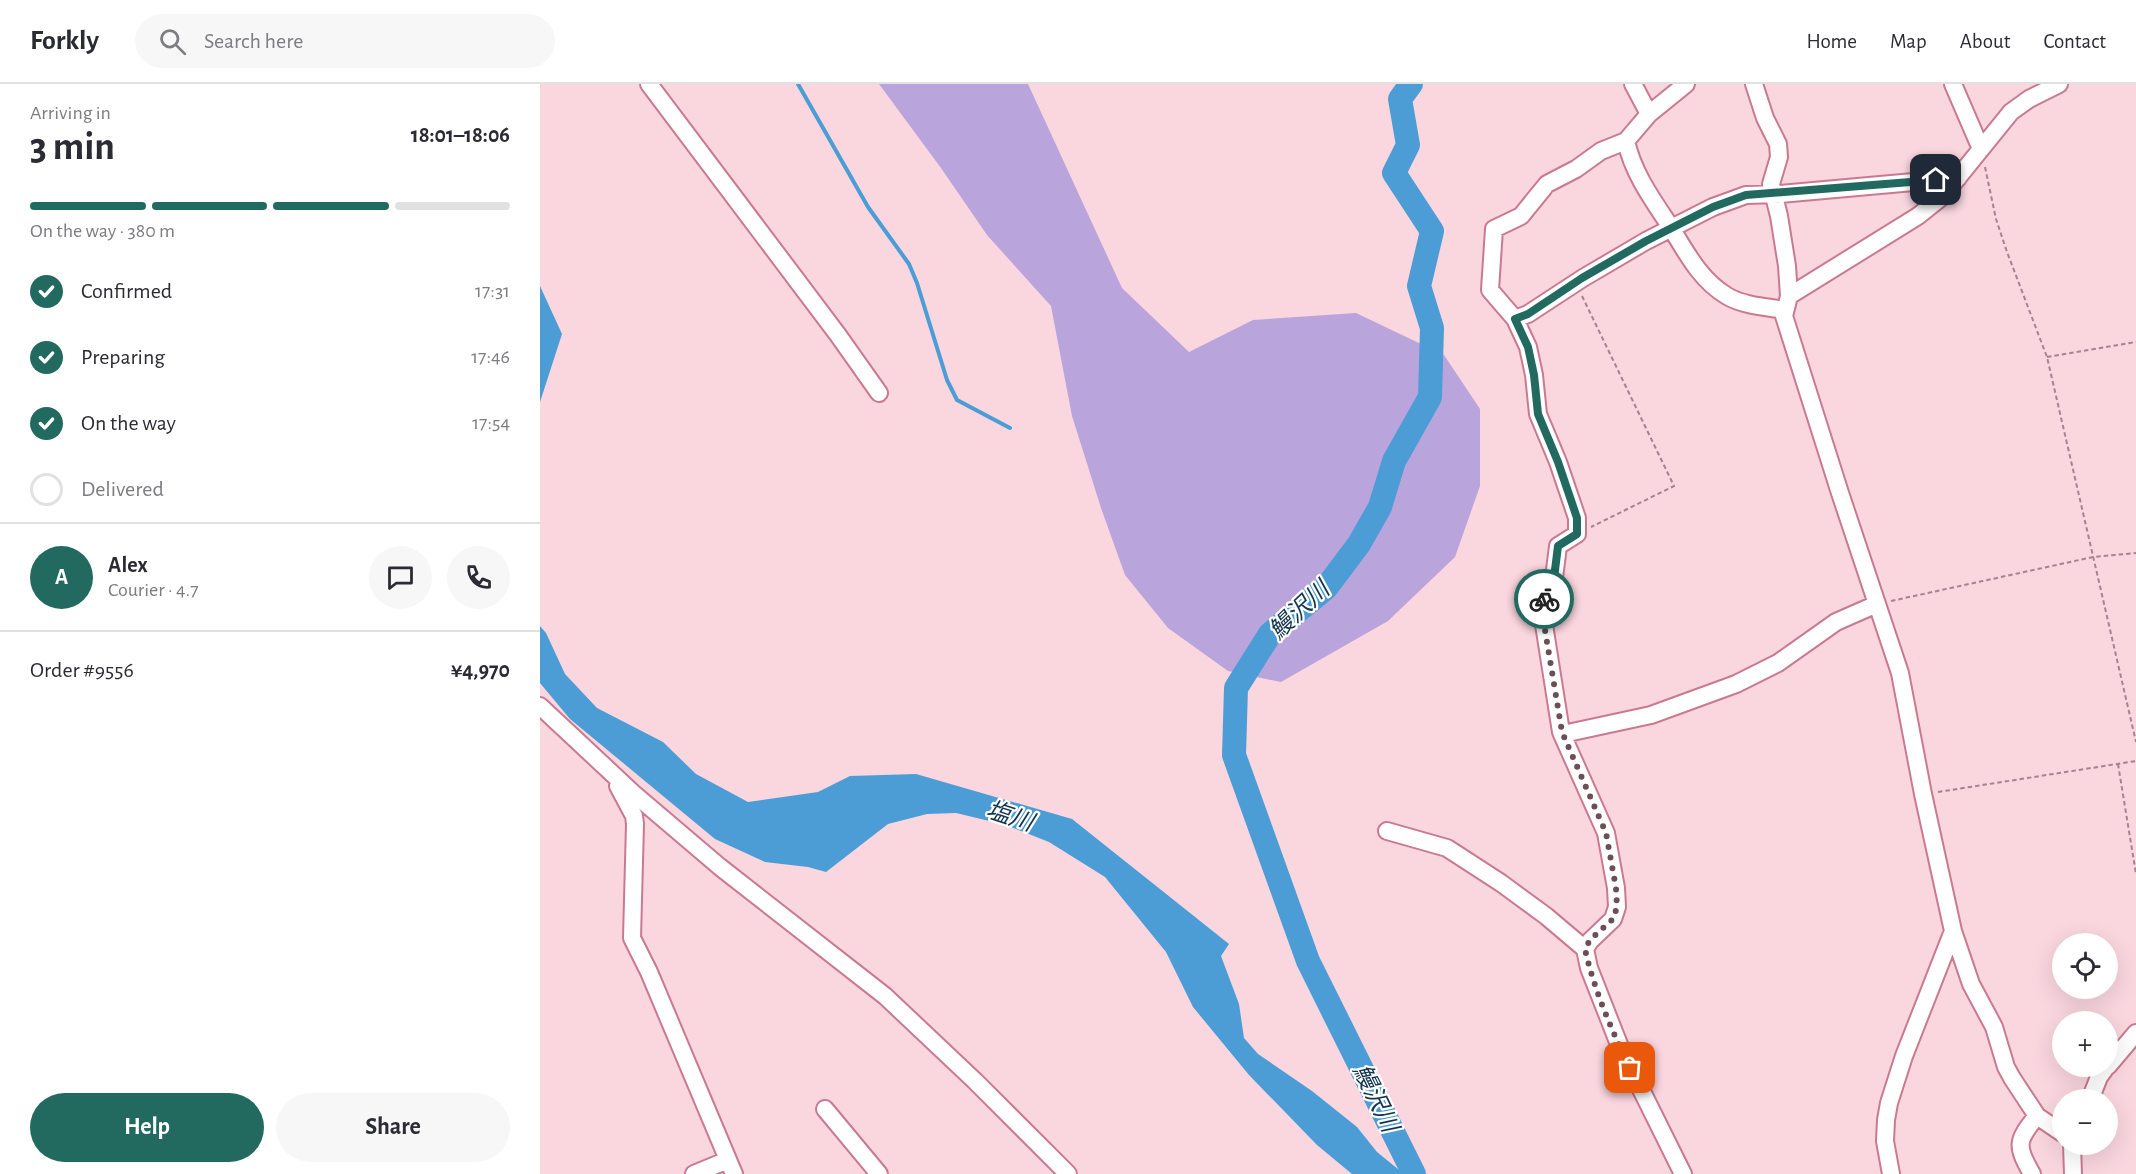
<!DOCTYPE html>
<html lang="en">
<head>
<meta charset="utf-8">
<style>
	body { margin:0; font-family:"Alegreya Sans","Noto Sans JP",sans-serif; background:#f7f7f7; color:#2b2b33; height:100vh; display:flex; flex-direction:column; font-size:22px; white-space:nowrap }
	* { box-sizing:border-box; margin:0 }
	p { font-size:20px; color:#7c7c81 }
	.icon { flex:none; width:33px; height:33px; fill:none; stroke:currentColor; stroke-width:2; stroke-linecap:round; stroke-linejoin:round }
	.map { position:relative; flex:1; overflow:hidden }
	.details { display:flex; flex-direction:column; background:#fff; width:540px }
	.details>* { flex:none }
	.fabs { position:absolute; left:1512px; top:849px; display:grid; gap:12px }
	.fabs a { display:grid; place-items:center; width:66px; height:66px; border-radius:50%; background:#fff; box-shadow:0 6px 24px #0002; font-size:30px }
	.pin { position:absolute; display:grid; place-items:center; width:51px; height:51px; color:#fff; margin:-26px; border-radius:12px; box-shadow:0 3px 9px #0006 }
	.courier { position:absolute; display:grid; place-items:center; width:60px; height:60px; margin:-30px; border:4px solid #226a5f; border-radius:50%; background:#fff; color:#222; box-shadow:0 2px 8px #0007 }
	.headline em { font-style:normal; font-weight:700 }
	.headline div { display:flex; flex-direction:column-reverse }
	.headline { display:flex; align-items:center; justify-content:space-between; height:102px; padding:0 30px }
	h1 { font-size:39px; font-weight:700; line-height:45px }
	.bar { display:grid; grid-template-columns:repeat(4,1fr); gap:9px 6px; align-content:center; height:72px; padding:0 30px }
	.bar i { height:8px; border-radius:4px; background:#e1e1e2 }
	.bar .on { background:#226a5f }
	.bar p { grid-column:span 4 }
	.line { display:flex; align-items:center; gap:15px; padding:0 30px; border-top:2px solid #e1e1e2 }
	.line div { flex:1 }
	.round { display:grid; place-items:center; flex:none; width:63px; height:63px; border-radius:32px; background:#f7f7f7 }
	ol { padding:0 30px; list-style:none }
	li { display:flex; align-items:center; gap:18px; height:66px }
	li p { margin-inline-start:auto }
	li .icon { padding:6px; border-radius:50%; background:#226a5f; color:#fff; stroke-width:4 }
	li:last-child { color:#7c7c81 }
	li i { width:33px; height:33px; border:3px solid #e1e1e2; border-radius:50% }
	.cta { display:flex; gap:12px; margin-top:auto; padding:12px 30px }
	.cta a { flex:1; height:69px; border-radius:36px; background:#226a5f; color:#fff; font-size:24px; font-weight:700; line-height:69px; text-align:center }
	.cta a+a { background:#f7f7f7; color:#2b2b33 }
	header { display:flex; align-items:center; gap:36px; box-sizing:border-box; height:84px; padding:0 30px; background:#fff; border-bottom:2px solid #e1e1e2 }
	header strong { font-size:28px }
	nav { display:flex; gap:33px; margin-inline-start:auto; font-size:21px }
	.search { width:420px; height:54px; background:#f7f7f7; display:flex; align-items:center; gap:15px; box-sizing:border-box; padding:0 21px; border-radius:33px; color:#7c7c81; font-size:22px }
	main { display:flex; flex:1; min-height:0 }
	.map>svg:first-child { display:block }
	.green { fill:#b9a5dc }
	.water { fill:#4c9dd5 }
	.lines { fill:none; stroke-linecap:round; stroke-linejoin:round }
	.stream { stroke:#4c9dd5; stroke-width:4 }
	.river { stroke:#4c9dd5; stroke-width:24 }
	.minor-casing { stroke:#c97a91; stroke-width:20 }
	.path { stroke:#a5848d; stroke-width:2; stroke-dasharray:4.5 3; stroke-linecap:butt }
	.minor { stroke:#fff; stroke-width:16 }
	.done { stroke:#6c4e56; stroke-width:6; stroke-dasharray:0 10.8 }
	.route { stroke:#226a5f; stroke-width:8 }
	.labels { text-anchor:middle; stroke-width:4.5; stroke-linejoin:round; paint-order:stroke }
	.water-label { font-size:24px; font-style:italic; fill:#13364e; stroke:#fff }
</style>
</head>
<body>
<header>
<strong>Forkly</strong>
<div class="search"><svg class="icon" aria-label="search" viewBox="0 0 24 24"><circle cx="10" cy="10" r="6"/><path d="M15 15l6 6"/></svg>Search here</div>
<nav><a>Home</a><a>Map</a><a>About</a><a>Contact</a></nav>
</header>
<main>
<section class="details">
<div class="headline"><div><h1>3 min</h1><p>Arriving in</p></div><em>18:01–18:06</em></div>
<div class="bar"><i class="on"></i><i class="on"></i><i class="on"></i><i></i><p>On the way · 380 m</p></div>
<ol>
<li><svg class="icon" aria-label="check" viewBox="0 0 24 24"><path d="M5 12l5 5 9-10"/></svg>Confirmed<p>17:31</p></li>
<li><svg class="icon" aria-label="check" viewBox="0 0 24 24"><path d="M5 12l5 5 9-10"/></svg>Preparing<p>17:46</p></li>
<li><svg class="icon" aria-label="check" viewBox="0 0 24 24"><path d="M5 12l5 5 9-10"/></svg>On the way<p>17:54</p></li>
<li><i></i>Delivered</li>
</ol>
<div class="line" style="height:108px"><b class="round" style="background:#226a5f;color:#fff">A</b><div><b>Alex</b><p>Courier · 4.7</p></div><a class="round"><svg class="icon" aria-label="chat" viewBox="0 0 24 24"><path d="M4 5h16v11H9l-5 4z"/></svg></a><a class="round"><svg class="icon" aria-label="phone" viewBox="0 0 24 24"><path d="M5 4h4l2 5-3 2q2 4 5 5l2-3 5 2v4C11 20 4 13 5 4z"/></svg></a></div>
<div class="line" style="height:78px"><div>Order #9556</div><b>¥4,970</b></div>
<div class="cta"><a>Help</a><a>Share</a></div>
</section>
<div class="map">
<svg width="1596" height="1090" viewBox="0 0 1596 1090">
	<rect width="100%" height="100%" fill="#fad6df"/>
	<path class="green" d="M339,0h149l94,204 67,64 64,-32 103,-7 88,42 36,54v77l-25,71 -67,64 -107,61 -53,-11 -60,-43 -43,-53 -24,-67 -29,-92 -21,-110 -64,-71 -46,-67z"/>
	<path class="water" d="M0,202l22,48 -22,68z
		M0,542l6,7 19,41 32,34 66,34 33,32 52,28 70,-10 32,-16 66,-2 156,45 157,125 -8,12 18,48 5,34 14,16 54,37 45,36 20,25 27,22h-52l-35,-29 -68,-70 -56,-68 -27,-55 -61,-75 -56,-35 -43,-17 -50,-12 -29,1 -39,10 -62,48 -18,-5 -43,-5 -50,-23 -145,-120 -30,-36z"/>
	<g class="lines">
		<path class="stream" d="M258,0l70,123 41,57 8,19 30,97 10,20 53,28"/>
		<path class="river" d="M871,0l-11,15 8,46 -14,28 38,58 -13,55 13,42 -2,69 -36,64 -14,46 -21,37 -33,44 -56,46 -34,54 -2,67 74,206 106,213"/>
		<defs>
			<path id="minor" d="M109,0l189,251 41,58
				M1093,0l16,30
				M1146,0l-37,30 -23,27 -25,10 -25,18 -29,15 -26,32 -27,13 -4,61 25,29 13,-5 55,-36 63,-37 67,-34 33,-12 34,-1 178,-16
				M1214,0l11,34 13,26 1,13 -8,27 8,32 8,50 2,30 -5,20 56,177 60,180 23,121 30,137 -49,125 -15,47 -3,17 -1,21 6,33
				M1413,0l28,65
				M1086,57c7,32 26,58 44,85 16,26 30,54 57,70 17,10 40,11 58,14
				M1249,212l129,-80 25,-20 68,-84 18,-13 30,-15
				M975,235l13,28 6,28 4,39 20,48 19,56v16l-19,12 -5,40 -10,15 -1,11 19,120 45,101 10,55 1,19 -4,12 -23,22 -5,8 4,19 31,79 63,127
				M0,622l93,87 87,74 165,129 90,85 93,93
				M1023,650l88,-19 85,-31 42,-21 58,-41 41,-18
				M78,702l16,30 1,8 -3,114 17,34 85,202
				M847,747l60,17 54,35 45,33 39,33
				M1413,847l18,53 23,43 12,40 6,11 25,38 25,17
				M1568,982l28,-33
				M1550,1016l9,-23 8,-11
				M285,1025l54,65
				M1532,1060l1,30
				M154,1090l34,-14
				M1492,1090c-16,-28 -16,-33 5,-58"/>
		</defs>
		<use href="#minor" class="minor-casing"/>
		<path class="path" d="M1445,83l11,52 11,33 40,105 89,385
			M1042,212l92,190 -83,41
			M1507,273l89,-15
			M1351,517l202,-44 43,-4
			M1578,680l18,110
			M1398,708l198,-31"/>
		<use href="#minor" class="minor"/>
	</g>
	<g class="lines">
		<path class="done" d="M1004,515l-2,13 20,120 44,101 10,55 1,19 -4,12 -23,21 -5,9c9,41 27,82 45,119"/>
		<path class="route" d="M1004,515l9,-13 5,-40 19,-12v-16l-19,-56 -20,-48 -4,-39 -6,-28 -13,-28 13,-5 54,-36 64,-37 67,-34 33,-12 190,-15"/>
	</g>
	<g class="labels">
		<g class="water-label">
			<text transform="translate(759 526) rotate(-43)" y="8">鰻沢川</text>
			<text transform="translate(470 732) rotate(18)" y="8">塩川</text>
			<text transform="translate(836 1014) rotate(64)" y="8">鰻沢川</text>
		</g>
	</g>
</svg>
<div class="fabs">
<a><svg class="icon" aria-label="locate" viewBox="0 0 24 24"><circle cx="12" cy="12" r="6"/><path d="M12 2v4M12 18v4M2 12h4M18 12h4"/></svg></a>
<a>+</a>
<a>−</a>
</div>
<div class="pin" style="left:1090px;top:984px;background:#ea580c"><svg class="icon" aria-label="bag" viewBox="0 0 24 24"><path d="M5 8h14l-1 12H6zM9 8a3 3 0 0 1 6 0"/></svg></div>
<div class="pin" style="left:1396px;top:96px;background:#1f2937"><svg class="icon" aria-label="home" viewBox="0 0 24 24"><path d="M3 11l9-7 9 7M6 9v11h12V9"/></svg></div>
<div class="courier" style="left:1004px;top:515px"><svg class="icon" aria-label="bike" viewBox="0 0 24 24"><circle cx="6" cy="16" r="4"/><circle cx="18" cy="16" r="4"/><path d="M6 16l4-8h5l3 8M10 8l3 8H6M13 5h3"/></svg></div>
</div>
</main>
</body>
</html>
